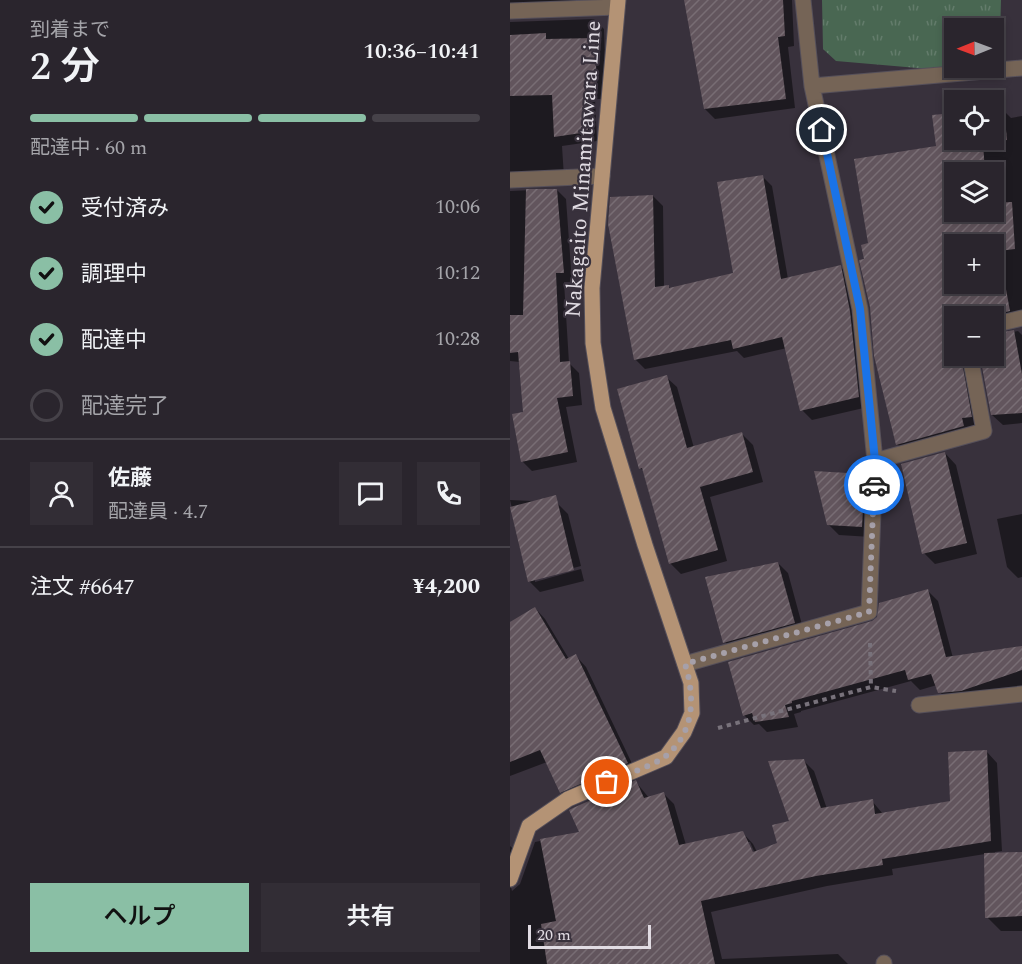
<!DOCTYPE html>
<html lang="ja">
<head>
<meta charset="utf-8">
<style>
	body { margin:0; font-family:Spectral,"Noto Sans JP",serif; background:#322d35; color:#f1f3f6; height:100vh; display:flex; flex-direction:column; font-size:22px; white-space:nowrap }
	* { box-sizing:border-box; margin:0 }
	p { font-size:20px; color:#a5a5aa }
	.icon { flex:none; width:33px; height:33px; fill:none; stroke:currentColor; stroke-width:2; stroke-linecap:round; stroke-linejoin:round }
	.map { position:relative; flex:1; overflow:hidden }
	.drawer { display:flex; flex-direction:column; background:#2a252d; width:510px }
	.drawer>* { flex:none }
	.needle { width:39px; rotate:269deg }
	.buttons { position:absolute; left:434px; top:18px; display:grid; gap:12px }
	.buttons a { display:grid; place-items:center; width:60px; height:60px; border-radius:0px; background:#2a252d; box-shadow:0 3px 9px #0003,0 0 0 2px #464249; font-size:30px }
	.scale { position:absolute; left:18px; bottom:15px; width:123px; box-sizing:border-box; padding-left:6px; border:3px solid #e1dce3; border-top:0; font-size:16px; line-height:21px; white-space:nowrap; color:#e1dce3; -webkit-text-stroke:4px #38313c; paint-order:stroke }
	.pin { position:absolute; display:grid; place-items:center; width:51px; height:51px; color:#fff; margin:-26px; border:3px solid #fff; border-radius:50%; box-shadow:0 2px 6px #0007 }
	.courier { position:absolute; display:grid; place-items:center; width:60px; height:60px; margin:-30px; border:4px solid #1a73e8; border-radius:50%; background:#fff; color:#222; box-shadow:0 2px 8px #0007 }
	.overview em { font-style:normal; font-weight:600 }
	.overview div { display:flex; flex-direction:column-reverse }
	.overview { display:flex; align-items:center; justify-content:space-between; height:102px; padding:0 30px }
	h1 { font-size:39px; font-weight:600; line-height:45px }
	.bar { display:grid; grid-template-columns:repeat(4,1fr); gap:9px 6px; align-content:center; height:72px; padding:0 30px }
	.bar i { height:8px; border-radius:4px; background:#464249 }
	.bar .on { background:#8abfa5 }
	.bar p { grid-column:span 4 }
	.line { display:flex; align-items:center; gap:15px; padding:0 30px; border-top:2px solid #464249 }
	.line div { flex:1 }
	.round { display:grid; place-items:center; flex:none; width:63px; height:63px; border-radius:0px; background:#322d35 }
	ol { padding:0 30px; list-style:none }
	li { display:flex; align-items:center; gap:18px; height:66px }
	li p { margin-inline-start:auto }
	li .icon { padding:6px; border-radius:50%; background:#8abfa5; color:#111; stroke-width:4 }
	li:last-child { color:#a5a5aa }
	li i { width:33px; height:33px; border:3px solid #464249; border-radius:50% }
	.primary-button { display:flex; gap:12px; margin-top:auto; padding:12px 30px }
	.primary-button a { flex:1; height:69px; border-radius:0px; background:#8abfa5; color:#111; font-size:24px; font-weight:600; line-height:69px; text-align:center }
	.primary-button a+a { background:#322d35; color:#f1f3f6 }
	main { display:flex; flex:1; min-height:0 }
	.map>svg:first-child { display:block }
	.park { fill:url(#park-tufts); fill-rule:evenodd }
	.shadow { fill:#0007; fill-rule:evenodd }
	.building { fill:url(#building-hatch); fill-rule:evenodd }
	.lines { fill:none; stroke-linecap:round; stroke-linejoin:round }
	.minor-casing { stroke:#56505a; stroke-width:17 }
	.major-casing { stroke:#56505a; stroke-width:17 }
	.path { stroke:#78727b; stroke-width:4; stroke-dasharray:4.5 4.5; stroke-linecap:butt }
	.minor { stroke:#756456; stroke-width:15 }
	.major { stroke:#b49375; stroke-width:15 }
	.done { stroke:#a6a0a9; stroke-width:6; stroke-dasharray:0 10.8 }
	.route { stroke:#1a73e8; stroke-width:8 }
	.labels { text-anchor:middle; stroke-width:4.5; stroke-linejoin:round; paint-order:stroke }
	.street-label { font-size:22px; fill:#e1dce3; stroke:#38313c }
</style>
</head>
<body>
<main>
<section class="drawer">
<div class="overview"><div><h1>2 分</h1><p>到着まで</p></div><em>10:36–10:41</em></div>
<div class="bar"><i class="on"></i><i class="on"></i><i class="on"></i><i></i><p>配達中 · 60 m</p></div>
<ol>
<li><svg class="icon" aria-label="check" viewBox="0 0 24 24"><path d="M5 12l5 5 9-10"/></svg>受付済み<p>10:06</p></li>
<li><svg class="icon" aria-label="check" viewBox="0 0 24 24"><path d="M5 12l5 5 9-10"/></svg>調理中<p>10:12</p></li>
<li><svg class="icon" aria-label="check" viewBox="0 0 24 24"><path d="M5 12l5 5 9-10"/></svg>配達中<p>10:28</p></li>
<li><i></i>配達完了</li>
</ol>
<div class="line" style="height:108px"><a class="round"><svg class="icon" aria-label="person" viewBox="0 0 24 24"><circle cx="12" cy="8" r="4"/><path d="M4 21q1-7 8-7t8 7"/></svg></a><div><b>佐藤</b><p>配達員 · 4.7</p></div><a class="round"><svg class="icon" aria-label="chat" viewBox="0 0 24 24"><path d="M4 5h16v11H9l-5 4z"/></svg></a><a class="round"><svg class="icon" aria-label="phone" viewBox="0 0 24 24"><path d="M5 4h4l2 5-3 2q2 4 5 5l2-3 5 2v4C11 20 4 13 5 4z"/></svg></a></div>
<div class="line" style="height:78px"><div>注文 #6647</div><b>¥4,200</b></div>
<div class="primary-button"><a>ヘルプ</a><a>共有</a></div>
</section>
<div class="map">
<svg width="512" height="964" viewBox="0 0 512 964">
	<defs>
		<pattern id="park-tufts" width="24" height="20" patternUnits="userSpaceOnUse" patternTransform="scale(1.5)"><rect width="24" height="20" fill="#496752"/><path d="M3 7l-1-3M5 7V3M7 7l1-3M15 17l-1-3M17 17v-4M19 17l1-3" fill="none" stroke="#637c6b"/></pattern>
		<pattern id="building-hatch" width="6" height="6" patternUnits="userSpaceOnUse" patternTransform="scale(1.5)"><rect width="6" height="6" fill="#62555d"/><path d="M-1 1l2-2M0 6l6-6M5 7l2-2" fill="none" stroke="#786d74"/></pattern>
	</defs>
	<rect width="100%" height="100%" fill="#38313c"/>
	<path class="park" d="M312,0h179l-2,75 -163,-14 -13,-12zM444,28h39v40h-39z"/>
	<path class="shadow" d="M0,0h93v7l-89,5 -4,7z
		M175,0h107l2,46 -6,1 7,61 -80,11 -10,-10z
		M84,19l10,10 2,70h-11l2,42 -35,5 2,31 -54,10v-165z
		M493,110l8,8 11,-2v204l-21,6 -8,8v-18h-39v40h39v-20l25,-5 4,4v88l-19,2 -11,-10 -11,-59h-1l-7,3 8,68 -73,28 -11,-11 -32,-184 5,-16 67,-97 17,-32v25h39v-29zM444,172h39v40h-39zM444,244h39v40h-39z
		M252,176l10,10 16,93 52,-13 10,11 18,130 -56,13 -10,-10 -15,-62 -43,10 -7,-7 -92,18 -10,-10 18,-163 10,10 1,81 4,-1 3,3 64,-15z
		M46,189l10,10 6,83h-8l5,81 10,10 3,32 -16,2 11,55 -45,9 -9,-9 2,-49 -5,-51 -10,-1v-170z
		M156,377l11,10 17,61 48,-14 11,11 10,37 -53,15 17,64 -46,13 -11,-11 -25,-91 -5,-4z
		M435,453l11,12 21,89 -42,10 -11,-11z
		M354,475l10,10 -3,52 -32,-2 -10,-10z
		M0,500l46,2 12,12 13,52 -46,12v4l46,-13 3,12 -44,11 -11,-11z
		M512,514v63l-4,1 -11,-11 -10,-48z
		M268,563l10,10 16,59 -70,20 -9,-10z
		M418,591l10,10 15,57 69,-10v46l-72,9 -10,-11 -3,-7 -17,5 -9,-9 -110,30v1l-7,2 4,13 -31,5 -8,-8 -5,1 -10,-10 128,-92z
		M25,608l10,11 24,40 7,-3 10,11 51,107 -65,28 -11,-10 -14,-30 -37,14v-153z
		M477,752l10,11 5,88 -7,1v2h27v77h-21l-14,-14 -2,-63 -93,15 1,6 -66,11 -116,26 11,47 116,-5 10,10h-338v-118l12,11 -11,30 1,4 8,-7 15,-42 46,-9 55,-51 13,16 14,-5 11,11 12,41 57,-12 10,11 4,8 22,-8 12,-22 12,-62 11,11 13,38 45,-8 11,13 68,-11zM237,842h3l7,16z"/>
	<path class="building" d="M174,0h99l2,36 -7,1 8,62 -82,10z
		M36,33v6l49,-1 2,52h-11l2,42 -34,5 -2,-42 -42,1v-61z
		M494,109l3,31 -24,3 2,29h-31v40h39v-9l19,-1 3,47 -16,2 11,60 -21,5h-35v40h7l11,61 -10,1 2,8 -68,19 -22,-89 -4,-49 -11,-47 5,-1 -3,-14 7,-2 -14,-84 82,-13 -4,-31 22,-2v27h39v-30zM444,244h39v40h-39z
		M253,175l18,104 60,-14 9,46 9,86 -59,14 -18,-74 -49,12 -2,-9 -97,20 -26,-136 2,-27 43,-2 2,92 14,-2v3l64,-15 -16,-91z
		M16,189h31l7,84h-8l4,89 10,-1 3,35 -16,2 11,54 -47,10 -9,-48 11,-2 -5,-60 -8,1v-38h13z
		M504,330l8,44v39l-31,2 -11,-59h13v-22z
		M157,375l20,73 55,-16 11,40 -53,15 18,63 -49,14 -27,-96 -3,1 -22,-80z
		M435,452l22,91 -45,11 -21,-90z
		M304,471l51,3 -3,53 -35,-2z
		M46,495l18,75 -46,12 -18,-75z
		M268,562l17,61 -72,20 -18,-66z
		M418,589l18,68 76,-11v24l-61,21 -23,2 -7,-19 -23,6 -3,-10 -113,31v2l-7,2 4,12 -34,5 -3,-9 -9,3 -15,-54 144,-41 5,-4 2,-14z
		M25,607l31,52 10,-5 52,109 -68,30 -20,-43 -30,12v-140z
		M477,750l4,91 -109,18 1,6 -67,11 -115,25 14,63h-168l-6,-40 15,-3 -16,-82 39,-7 -10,-22 4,-2 63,-28 8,18 20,-6 15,53 64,-14 10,21 24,-9 -5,-18 17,-4 -21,-60 36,-2 17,49 52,-9 2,15 75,-13 -2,-49z
		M512,852v64l-37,2 -1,-65z"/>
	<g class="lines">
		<defs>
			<path id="minor" d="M0,11l107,-4
				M302,86l210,-18
				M0,180l92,-4
				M483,325l29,-7
				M365,461l109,-30 -14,-75
				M175,664l184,-52 6,-151 -15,-152 -48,-223 -9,-86
				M409,705l103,-11
				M374,963v1"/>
			<path id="major" d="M0,879l19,-53 39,-27 98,-42 18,-25 8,-19 -1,-30 -46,-138 -42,-137 -10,-65 -1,-55 26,-288"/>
		</defs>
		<use href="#minor" class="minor-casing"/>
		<use href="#major" class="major-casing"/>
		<path class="path" d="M360,643l1,44
			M208,728l153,-41 25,4"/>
		<use href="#minor" class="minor"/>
		<use href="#major" class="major"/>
	</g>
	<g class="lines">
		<path class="done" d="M97,782c15,-6 49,-17 60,-27 28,-24 28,-59 18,-91l184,-52 5,-127"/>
		<path class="route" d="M312,130l38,179 15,152 -1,24"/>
	</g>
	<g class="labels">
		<g class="street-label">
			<text transform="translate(72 169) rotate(-86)" y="8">Nakagaito Minamitawara Line</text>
		</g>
	</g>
</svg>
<div class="buttons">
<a><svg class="needle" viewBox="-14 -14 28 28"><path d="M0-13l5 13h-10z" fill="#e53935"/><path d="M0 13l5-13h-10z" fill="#a5a5aa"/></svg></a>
<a><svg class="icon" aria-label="locate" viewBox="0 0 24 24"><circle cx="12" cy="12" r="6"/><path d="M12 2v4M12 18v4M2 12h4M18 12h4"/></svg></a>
<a><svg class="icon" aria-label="layers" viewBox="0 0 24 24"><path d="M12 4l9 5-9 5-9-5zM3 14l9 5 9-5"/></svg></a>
<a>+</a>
<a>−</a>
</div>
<div class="scale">20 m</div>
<div class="pin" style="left:97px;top:782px;background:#ea580c"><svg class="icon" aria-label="bag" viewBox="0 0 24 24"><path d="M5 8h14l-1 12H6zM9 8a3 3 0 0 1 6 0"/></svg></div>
<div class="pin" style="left:312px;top:130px;background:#1f2937"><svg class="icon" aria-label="home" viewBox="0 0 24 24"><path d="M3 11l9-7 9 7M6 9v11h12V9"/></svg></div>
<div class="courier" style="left:364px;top:485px"><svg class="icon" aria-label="car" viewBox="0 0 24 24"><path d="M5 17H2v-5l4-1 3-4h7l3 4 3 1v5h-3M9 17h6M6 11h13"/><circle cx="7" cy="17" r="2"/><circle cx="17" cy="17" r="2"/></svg></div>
</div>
</main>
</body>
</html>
